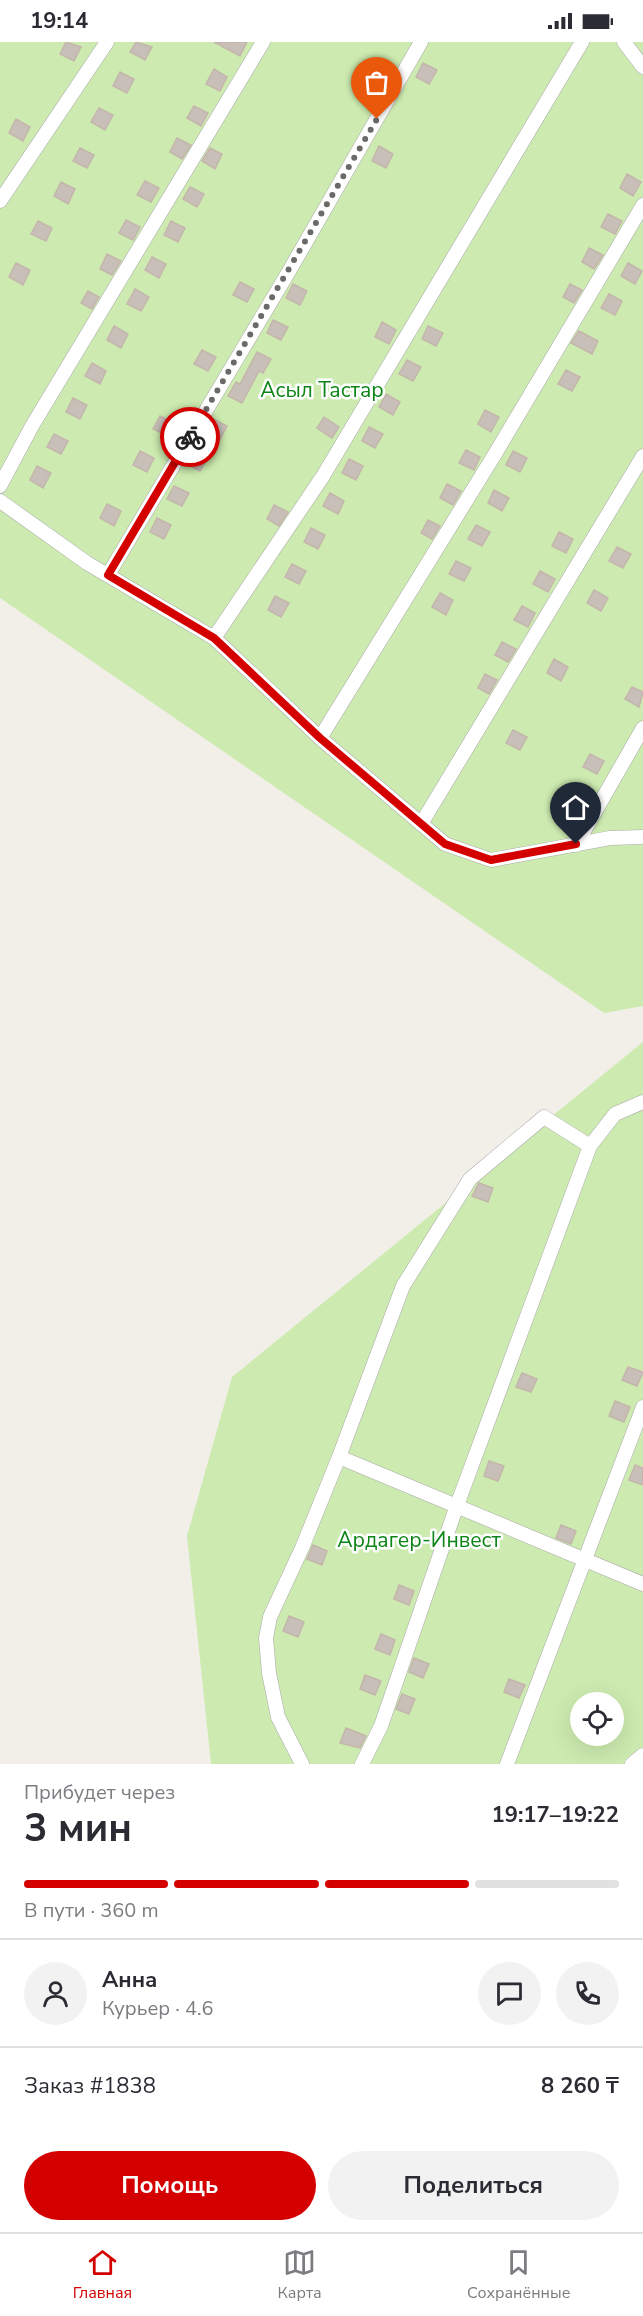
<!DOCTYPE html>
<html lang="ru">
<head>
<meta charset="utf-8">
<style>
	body { margin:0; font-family:"Nunito Sans",sans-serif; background:#f2f2f3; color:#2b2b33; height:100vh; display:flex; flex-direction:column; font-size:22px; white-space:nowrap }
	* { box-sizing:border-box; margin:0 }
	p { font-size:20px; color:#7c7c81 }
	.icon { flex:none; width:33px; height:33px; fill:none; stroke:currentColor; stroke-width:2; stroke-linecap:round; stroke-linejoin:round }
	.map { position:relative; height:1722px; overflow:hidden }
	.panel { display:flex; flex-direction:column; background:#fff; flex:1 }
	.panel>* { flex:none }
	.fabs { position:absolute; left:570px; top:1650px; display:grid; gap:12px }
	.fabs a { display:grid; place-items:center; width:54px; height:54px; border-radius:50%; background:#fff; box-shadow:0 6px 24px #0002; font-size:30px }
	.pin { position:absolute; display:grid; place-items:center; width:51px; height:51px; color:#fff; margin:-62px -26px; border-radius:50% 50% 50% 0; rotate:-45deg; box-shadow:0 0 6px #0007 }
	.pin .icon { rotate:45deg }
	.courier { position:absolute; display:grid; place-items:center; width:60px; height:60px; margin:-30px; border:4px solid #d40000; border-radius:50%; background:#fff; color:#222; box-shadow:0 2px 8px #0007 }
	.overview em { font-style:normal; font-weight:700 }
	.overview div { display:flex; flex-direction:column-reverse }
	.overview { display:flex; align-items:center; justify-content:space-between; height:102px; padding:0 24px }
	h1 { font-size:39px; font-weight:700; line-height:45px }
	.bar { display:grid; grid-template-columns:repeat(4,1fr); gap:9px 6px; align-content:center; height:72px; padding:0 24px }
	.bar i { height:8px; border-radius:4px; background:#e1e1e2 }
	.bar .on { background:#d40000 }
	.bar p { grid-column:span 4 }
	.line { display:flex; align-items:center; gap:15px; padding:0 24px; border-top:2px solid #e1e1e2 }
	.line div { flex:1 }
	.round { display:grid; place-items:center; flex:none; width:63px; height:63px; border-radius:32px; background:#f2f2f3 }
	.button { display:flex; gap:12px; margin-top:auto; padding:12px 24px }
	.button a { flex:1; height:69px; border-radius:36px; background:#d40000; color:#fff; font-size:24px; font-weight:700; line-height:69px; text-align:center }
	.button a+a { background:#f2f2f3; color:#2b2b33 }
	.status { display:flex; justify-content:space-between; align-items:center; height:42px; padding:0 30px; background:#fff; direction:ltr }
	.status svg { height:16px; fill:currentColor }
	.menu { display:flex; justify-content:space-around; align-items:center; height:84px; border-top:2px solid #e1e1e2; background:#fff; font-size:16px; color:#7c7c81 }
	.menu a { display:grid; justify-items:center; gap:3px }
	.menu .on { color:#d40000 }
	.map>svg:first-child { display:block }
	.grass { fill:#cdebb0; fill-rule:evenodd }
	.building { fill:#c7bfb8; stroke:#c4b6ab; stroke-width:1.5 }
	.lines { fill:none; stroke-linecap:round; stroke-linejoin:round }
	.street-casing { stroke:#a9a9a9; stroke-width:15 }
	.street { stroke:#fff; stroke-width:14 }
	.done { stroke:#6b6a68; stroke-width:6; stroke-dasharray:0 10.8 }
	.route { stroke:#d40000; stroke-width:8 }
	.labels { text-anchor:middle; stroke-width:5; stroke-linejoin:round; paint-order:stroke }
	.park-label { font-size:21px; fill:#0c8416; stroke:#fff }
</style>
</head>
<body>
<div class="status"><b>19:14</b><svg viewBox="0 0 49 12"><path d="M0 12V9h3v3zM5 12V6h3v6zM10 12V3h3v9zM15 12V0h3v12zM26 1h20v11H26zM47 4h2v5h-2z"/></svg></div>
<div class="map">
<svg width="643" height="1722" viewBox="0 0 643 1722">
	<rect width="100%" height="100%" fill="#f2efe9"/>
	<path class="grass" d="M0,0h643v964l-39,7 -604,-415z
		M643,1000v722h-432l-24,-228 45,-159zM580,1660h34v34h-34z"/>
	<path class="building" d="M66,0l15,5 -7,14 -14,-7z
		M136,0l16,5 -7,13 -15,-8z
		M214,0h33l-7,14z
		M423,21l14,7 -8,14 -13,-7z
		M214,27l13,8 -7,14 -14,-7z
		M120,30l14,7 -7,14 -14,-7z
		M194,64l14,7 -7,13 -14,-8z
		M99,66l14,7 -8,15 -14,-8z
		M16,77l14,8 -7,14 -14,-8z
		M177,96l14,7 -9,14 -12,-7z
		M379,104l14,8 -7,14 -14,-7z
		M80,106l14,7 -7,13 -14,-7z
		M210,106l12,6 -7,15 -13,-8z
		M627,132l14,8 -8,14 -13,-8z
		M145,139l14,7 -8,14 -14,-7z
		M61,140l14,7 -7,15 -14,-8z
		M190,145l14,7 -7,13 -14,-8z
		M608,172l14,7 -7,13 -14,-7z
		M126,178l14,7 -7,13 -14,-7z
		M38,179l14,7 -6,13 -15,-7z
		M171,179l14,7 -7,14 -14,-7z
		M589,206l14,7 -9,14 -12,-7z
		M107,212l14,7 -9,14 -12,-6z
		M152,215l14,7 -7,14 -14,-8z
		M16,221l14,7 -7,15 -14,-8z
		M628,221l14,8 -7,13 -14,-8z
		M240,240l14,7 -7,13 -14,-7z
		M293,242l14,7 -7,14 -14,-7z
		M570,242l12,6 -8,13 -11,-6z
		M135,247l14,8 -8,14 -14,-7z
		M88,249l11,6 -7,12 -11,-6z
		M609,252l13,7 -7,14 -14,-7z
		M273,278l15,7 -7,13 -14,-7z
		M382,280l14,8 -7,14 -14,-7z
		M114,284l14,8 -7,14 -14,-8z
		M428,284l15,7 -7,13 -14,-7z
		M579,289l19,10 -6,13 -21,-11z
		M202,308l14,7 -8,14 -14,-7z
		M257,310l14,7 -8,14 -4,-2 -17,32 -14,-7 8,-14 4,2z
		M407,318l14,7 -8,14 -14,-7z
		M92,321l14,8 -6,13 -15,-8z
		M566,328l14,7 -8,14 -14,-7z
		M386,352l14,8 -7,13 -14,-8z
		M73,356l14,7 -7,14 -14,-7z
		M485,368l14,7 -8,15 -13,-8z
		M160,374l14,7 -6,13 -15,-7z
		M324,375l15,10 -7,11 -15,-10z
		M213,377l14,7 -7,14 -14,-8z
		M369,385l14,7 -8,14 -13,-7z
		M54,392l14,7 -7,13 -14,-7z
		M194,407l14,8 -8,14 -14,-7z
		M466,408l14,7 -6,13 -15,-7z
		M140,409l14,7 -7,14 -14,-7z
		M513,409l14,7 -7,14 -14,-7z
		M349,417l14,7 -7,14 -14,-7z
		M37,424l14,7 -8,15 -13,-8z
		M447,442l14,7 -8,14 -13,-7z
		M174,444l15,7 -7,13 -15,-7z
		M494,448l15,8 -7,13 -14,-8z
		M330,451l14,8 -6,13 -15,-8z
		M107,462l14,7 -7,15 -14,-8z
		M274,463l14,7 -9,14 -12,-7z
		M157,476l14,7 -7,14 -14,-7z
		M428,478l12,6 -8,13 -11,-6z
		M476,483l14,7 -8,14 -14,-7z
		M311,486l14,7 -7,14 -14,-7z
		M559,490l14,7 -7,14 -14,-7z
		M617,505l14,7 -8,14 -14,-7z
		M456,519l15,7 -7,13 -15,-7z
		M292,522l14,7 -7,13 -14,-7z
		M540,529l15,8 -7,13 -15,-8z
		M594,548l14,8 -7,13 -14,-8z
		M440,551l13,7 -7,15 -14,-8z
		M275,554l14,7 -8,14 -13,-7z
		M522,564l13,7 -7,14 -14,-7z
		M502,600l14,7 -8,13 -13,-7z
		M554,617l14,8 -7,14 -14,-8z
		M485,632l12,6 -8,14 -11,-6z
		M632,645l11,5 -4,15 -14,-8z
		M513,688l14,7 -7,13 -14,-7z
		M590,712l14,7 -7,13 -14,-7z
		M573,744l14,7 -8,14 -13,-7z
		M479,1141l14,5 -5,14 -16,-6z
		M628,1325l15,5 -6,14 -15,-6z
		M522,1331l15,6 -6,13 -15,-5z
		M615,1359l15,6 -6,15 -15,-6z
		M489,1419l15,5 -6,15 -14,-5z
		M635,1423l8,3v17l-14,-5z
		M561,1483l15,6 -5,13 -15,-6z
		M313,1503l14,6 -5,14 -15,-6z
		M399,1543l15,6 -5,14 -15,-6z
		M289,1574l15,6 -6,15 -15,-6z
		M381,1592l14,6 -5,15 -15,-6z
		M414,1616l15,6 -6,14 -14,-6z
		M365,1633l16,6 -6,14 -15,-6z
		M509,1637l16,6 -6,13 -15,-6z
		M402,1652l13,5 -6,15 -13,-5z
		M346,1686l20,8 -6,12 -20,-5z"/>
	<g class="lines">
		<defs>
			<path id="street" d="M624,0l19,25
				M0,159l107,-159
				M0,444l32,-60 231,-384
				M0,459l87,62 127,75 106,100 125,106 46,16 119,-22 33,-1
				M108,533l180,-302 133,-231
				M214,596l109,-162 259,-434
				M320,696l175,-284 148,-249
				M421,782l222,-368
				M576,803l67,-117
				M339,1415l304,127
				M302,1722l-24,-47 -9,-44 -3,-35 4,-21 32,-69 37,-91 64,-171 67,-107 74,-62 46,29
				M362,1722l19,-38 75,-218 134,-362 25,-32 28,-12
				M507,1722l136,-357
				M632,1722l11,-9"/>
		</defs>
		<use href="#street" class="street-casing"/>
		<use href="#street" class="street"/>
	</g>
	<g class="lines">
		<path class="done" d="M190,395l187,-318"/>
		<path class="route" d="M190,395l-82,138 106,63 106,100 125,106 46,16 85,-16"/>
	</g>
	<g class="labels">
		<g class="park-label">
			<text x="322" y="355">Асыл Тастар</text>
			<text x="419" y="1505">Ардагер-Инвест</text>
		</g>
	</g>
</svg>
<div class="fabs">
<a><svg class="icon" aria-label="locate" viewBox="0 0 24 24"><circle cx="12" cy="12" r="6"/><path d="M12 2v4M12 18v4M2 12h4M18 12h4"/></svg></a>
</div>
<div class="pin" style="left:377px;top:77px;background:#ea580c"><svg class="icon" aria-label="bag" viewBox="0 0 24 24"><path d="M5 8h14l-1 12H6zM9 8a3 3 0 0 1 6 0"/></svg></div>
<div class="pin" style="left:576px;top:802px;background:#1f2937"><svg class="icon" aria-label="home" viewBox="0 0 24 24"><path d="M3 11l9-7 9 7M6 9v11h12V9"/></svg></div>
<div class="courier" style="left:190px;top:395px"><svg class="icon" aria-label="bike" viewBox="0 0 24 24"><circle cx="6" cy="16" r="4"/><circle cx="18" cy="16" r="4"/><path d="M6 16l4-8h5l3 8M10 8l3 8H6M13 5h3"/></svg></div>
</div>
<section class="panel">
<div class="overview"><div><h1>3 мин</h1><p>Прибудет через</p></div><em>19:17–19:22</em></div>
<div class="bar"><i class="on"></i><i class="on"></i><i class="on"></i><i></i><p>В пути · 360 m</p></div>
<div class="line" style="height:108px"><a class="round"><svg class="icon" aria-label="person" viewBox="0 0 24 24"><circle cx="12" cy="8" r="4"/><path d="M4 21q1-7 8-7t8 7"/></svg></a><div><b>Анна</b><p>Курьер · 4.6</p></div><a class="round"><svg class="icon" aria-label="chat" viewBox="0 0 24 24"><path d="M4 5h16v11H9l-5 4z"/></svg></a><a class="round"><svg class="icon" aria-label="phone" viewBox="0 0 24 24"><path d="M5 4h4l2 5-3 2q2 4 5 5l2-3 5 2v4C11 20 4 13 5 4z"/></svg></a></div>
<div class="line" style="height:78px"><div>Заказ #1838</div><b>8 260 ₸</b></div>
<div class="button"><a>Помощь</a><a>Поделиться</a></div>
</section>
<nav class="menu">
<a class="on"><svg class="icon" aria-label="home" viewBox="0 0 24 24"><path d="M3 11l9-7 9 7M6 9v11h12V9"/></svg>Главная</a>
<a><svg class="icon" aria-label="map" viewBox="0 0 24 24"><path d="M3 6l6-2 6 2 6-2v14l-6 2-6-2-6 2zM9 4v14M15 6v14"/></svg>Карта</a>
<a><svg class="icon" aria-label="saved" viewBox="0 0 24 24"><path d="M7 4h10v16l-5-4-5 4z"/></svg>Сохранённые</a>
</nav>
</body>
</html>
